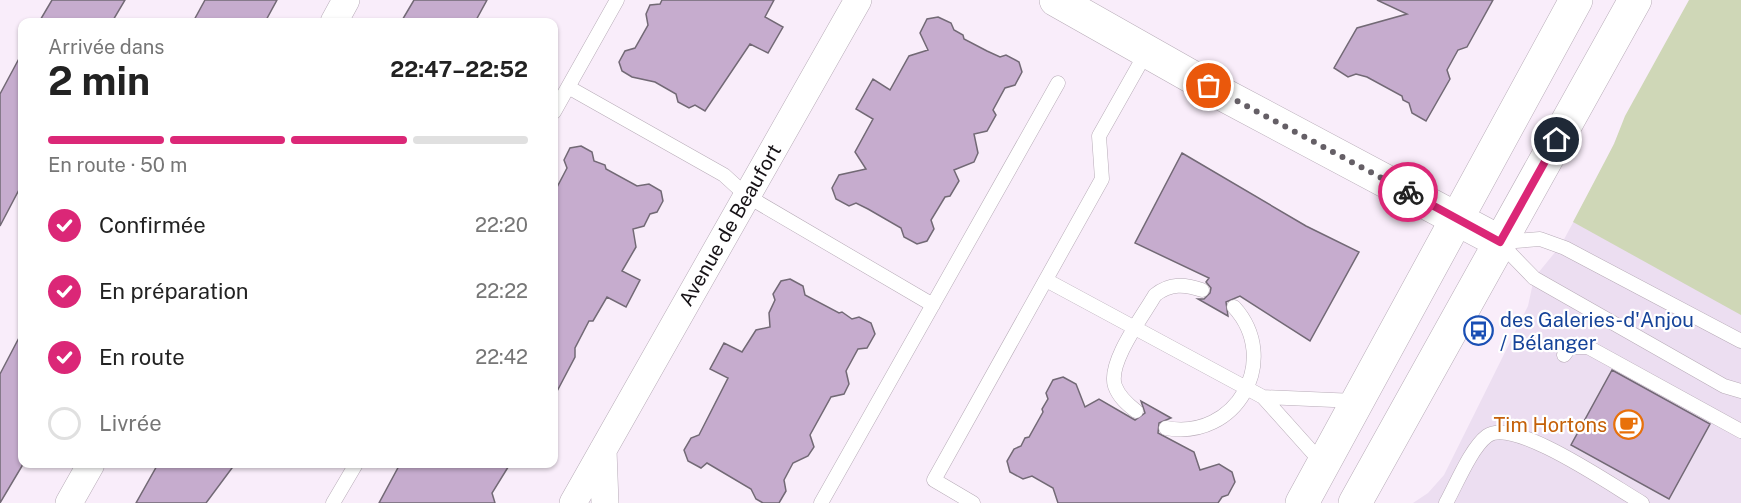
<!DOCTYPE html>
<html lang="fr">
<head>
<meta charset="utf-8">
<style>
	body { margin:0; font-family:"Public Sans",sans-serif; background:#f2f2f2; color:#222; height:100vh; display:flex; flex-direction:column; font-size:22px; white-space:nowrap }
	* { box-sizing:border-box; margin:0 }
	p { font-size:20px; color:#767676 }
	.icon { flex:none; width:33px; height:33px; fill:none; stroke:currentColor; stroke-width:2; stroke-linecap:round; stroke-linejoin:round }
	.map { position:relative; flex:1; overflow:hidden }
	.details { position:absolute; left:18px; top:18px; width:540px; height:450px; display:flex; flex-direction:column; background:#fff; border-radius:12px; box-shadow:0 2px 4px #0004 }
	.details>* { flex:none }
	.pin { position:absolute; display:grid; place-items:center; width:51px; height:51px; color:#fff; margin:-26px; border:3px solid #fff; border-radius:50%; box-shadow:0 2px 6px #0007 }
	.courier { position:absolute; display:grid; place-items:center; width:60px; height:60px; margin:-30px; border:4px solid #db2777; border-radius:50%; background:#fff; color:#222; box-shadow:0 2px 8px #0007 }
	.summary em { font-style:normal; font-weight:700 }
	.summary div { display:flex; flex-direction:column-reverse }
	.summary { display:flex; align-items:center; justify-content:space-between; height:102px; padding:0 30px }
	h1 { font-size:39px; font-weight:700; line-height:45px }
	.bar { display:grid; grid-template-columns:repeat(4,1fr); gap:9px 6px; align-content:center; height:72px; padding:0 30px }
	.bar i { height:8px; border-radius:4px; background:#e0e0e0 }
	.bar .selected { background:#db2777 }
	.bar p { grid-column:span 4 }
	ol { padding:0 30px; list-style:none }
	li { display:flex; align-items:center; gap:18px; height:66px }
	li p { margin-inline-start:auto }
	li .icon { padding:6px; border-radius:50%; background:#db2777; color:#fff; stroke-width:4 }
	li:last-child { color:#767676 }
	li i { width:33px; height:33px; border:3px solid #e0e0e0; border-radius:50% }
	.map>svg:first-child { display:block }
	.commercial { fill:#ecdef1 }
	.green { fill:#cfd7b7 }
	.building { fill:#c6acce; stroke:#726975; stroke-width:1.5 }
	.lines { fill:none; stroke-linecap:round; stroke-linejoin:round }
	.service-casing { stroke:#b7abb7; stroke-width:15 }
	.minor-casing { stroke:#b7abb7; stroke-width:28 }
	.tertiary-casing { stroke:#b7abb7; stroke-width:34 }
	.service { stroke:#fff; stroke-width:14 }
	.minor { stroke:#fff; stroke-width:27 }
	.tertiary { stroke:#fff; stroke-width:33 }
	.done { stroke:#655f66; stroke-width:6; stroke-dasharray:0 10.8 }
	.route { stroke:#db2777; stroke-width:8 }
	.labels { text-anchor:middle; stroke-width:4.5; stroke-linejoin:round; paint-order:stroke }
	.street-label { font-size:20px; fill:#161216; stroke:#fff }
	.transit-label { font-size:20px; fill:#164399; stroke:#fff; text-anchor:start }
	.food-label { font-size:20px; fill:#c56008; stroke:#fff; text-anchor:end }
</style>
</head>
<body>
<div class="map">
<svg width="1741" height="503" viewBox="0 0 1741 503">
	<rect width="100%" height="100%" fill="#f9edfa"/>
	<path class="commercial" d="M1741,0v503h-328l15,-10 16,-18 84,-169 6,-28 27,-33 44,-82 29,-63z"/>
	<path class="green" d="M1689,0h52v315l-168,-93 41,-78 11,-28z"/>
	<path class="building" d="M52,0h73l-13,22h-73z
		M205,0h72l-12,22h-72z
		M414,0h73l-12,22h-74z
		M662,0h112l-9,17 18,10 -15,26 -18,-9 -45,67 -10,-6 -6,3 -11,-6 -2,-8 -21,-12 -23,-5 -10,-6 -3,-9 6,-11 10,-3 13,-23 -2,-11 4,-9 10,-1z
		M1377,0h116l-26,47 -9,3 -11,20 3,9 -24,42 -14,-8 -3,-10 -6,-3 -1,-4 -35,-19 -11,-3 -8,3 -14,-9 23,-40 50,-14z
		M938,17l13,6 3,7 9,5 1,4 23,12 13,6 6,-2 13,7 3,10 -7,13 -10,3 -12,22 3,5 -9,16 -13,3 4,19 -4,9 -20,8 5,11 -9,15 -5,1 -14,23 3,9 -7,12 -10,3 -13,-7 -3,-9 -33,-19 -12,-6 -7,3 -13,-7 -4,-11 7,-13 27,-6 -11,-17 18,-33 -17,-10 17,-30 17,11 19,-34 19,-6 -8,-17 7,-14z
		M22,53v131l-22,42v-132z
		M581,146l11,6 2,9 11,4 1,4 31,17 12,-2 12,7 2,10 -6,11 -7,2 -6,12 -11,3 3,18 -14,24 18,9 -14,27 -19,-10 -14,24h-4l-14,27v9l-21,40v-204l13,-25 -3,-8 6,-12z
		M1182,153l124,73 53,26 -49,89 -70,-45 -14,6 2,14 -30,-17h6l6,-6 1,-5 -5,-6 3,-4 -74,-35z
		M790,279l13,7 2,9 34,18 3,-1 10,7 7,-2 12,6 4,11 -8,14 -9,1 -12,22 3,13 -5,10 -13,3 -21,38 4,12 -6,9 -15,7 -9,17 2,11 -7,12h-16l-7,-4 -5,-10 -44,-26 -6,5 -13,-7 -4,-11 7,-12 8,-3 29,-57 -18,-9 14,-26 18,9 14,-22 14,-3 -1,-14 6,-13 -2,-6 8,-13z
		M22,332v134l-22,37v-129z
		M1612,370l98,54 -41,75 -98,-54z
		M1063,377l13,7 9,23 14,-8 36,21 10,-7 -4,-12 30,17 -12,5 -1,10 36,19 6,18 19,-6 13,8 3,10 -7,13 -6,2 -4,6h-160l-5,-15 -21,-12 -9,3 -13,-7 -3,-11 7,-12 7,-3 4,-8 4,-1 14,-25 -1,-3 6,-10 -2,-6 7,-13z
		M158,464h77l-29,39h-70z
		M400,464h110l-18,29 3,10h-116z"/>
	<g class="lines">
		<defs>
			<path id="service" d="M568,87l156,88 23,21 186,109
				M554,112l63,-112
				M1502,242l38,-3 25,9 176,93
				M1501,244l33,34 190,108 17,5
				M1046,280l217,117 93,4
				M1564,355l6,-8h18l153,84
				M1263,397l60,67
				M1136,411c-9,-7 -17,-14 -21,-25 -8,-23 28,-70 40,-91 15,-12 30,-11 47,-5
				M1166,428c70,13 116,-68 68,-121
				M333,503l23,-39
				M821,503l237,-420
				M973,503l-39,-23 168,-301 -3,-43 48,-85
				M1446,503c10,-18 25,-55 41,-67 26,-20 127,51 155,67"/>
			<path id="minor" d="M334,22l12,-22
				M603,450l2,53
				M69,503l22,-39
				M573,503l285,-503"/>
			<path id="tertiary" d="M1056,0l168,95 276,147
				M1302,503l274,-503
				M1355,503l280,-503"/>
		</defs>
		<use href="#service" class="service-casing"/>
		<use href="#minor" class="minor-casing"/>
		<use href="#tertiary" class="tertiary-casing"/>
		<use href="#service" class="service"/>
		<use href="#minor" class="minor"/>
		<use href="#tertiary" class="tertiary"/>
	</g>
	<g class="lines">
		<path class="done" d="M1209,86l199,106"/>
		<path class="route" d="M1408,192l92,50 57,-102"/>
	</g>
	<defs>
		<symbol id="bus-ring" viewBox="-11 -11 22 22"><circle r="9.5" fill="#fff" stroke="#1a4fb4" stroke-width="1.5"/><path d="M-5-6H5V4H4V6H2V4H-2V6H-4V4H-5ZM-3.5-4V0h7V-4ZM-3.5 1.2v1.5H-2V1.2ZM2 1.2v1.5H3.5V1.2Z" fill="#1a4fb4"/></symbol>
		<symbol id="cafe-ring" viewBox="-11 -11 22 22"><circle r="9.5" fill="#fff" stroke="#e8710a" stroke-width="1.5"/><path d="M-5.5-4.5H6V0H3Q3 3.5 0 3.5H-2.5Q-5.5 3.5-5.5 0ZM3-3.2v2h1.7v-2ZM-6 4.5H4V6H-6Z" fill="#e8710a"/></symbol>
	</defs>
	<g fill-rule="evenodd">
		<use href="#bus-ring" x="1462" y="314" width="33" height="33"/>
		<use href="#cafe-ring" x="1612" y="408" width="33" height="33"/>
	</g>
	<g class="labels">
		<g class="street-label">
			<text transform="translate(730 225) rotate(-60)" y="7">Avenue de Beaufort</text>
		</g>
		<g class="transit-label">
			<text x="1500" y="327">des Galeries-d'Anjou<tspan x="1500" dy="23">/ Bélanger</tspan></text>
		</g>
		<g class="food-label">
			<text x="1607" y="432">Tim Hortons</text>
		</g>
	</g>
</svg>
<div class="pin" style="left:1209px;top:86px;background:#ea580c"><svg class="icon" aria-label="bag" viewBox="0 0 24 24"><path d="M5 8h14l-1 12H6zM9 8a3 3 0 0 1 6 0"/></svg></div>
<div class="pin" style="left:1557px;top:140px;background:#1f2937"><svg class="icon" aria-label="home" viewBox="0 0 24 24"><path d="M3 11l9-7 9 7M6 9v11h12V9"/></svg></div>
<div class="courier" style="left:1408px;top:192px"><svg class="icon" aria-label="bike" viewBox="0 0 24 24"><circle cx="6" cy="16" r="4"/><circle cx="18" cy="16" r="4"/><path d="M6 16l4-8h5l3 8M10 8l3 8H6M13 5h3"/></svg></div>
<section class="details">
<div class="summary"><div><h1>2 min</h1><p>Arrivée dans</p></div><em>22:47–22:52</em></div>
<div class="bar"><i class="selected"></i><i class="selected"></i><i class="selected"></i><i></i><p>En route · 50 m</p></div>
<ol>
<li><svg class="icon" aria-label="check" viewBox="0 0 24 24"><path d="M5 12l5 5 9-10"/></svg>Confirmée<p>22:20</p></li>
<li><svg class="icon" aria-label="check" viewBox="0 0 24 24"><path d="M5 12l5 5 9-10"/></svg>En préparation<p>22:22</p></li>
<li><svg class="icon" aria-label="check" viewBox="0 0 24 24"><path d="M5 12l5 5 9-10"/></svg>En route<p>22:42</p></li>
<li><i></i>Livrée</li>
</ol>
</section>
</div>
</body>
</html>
